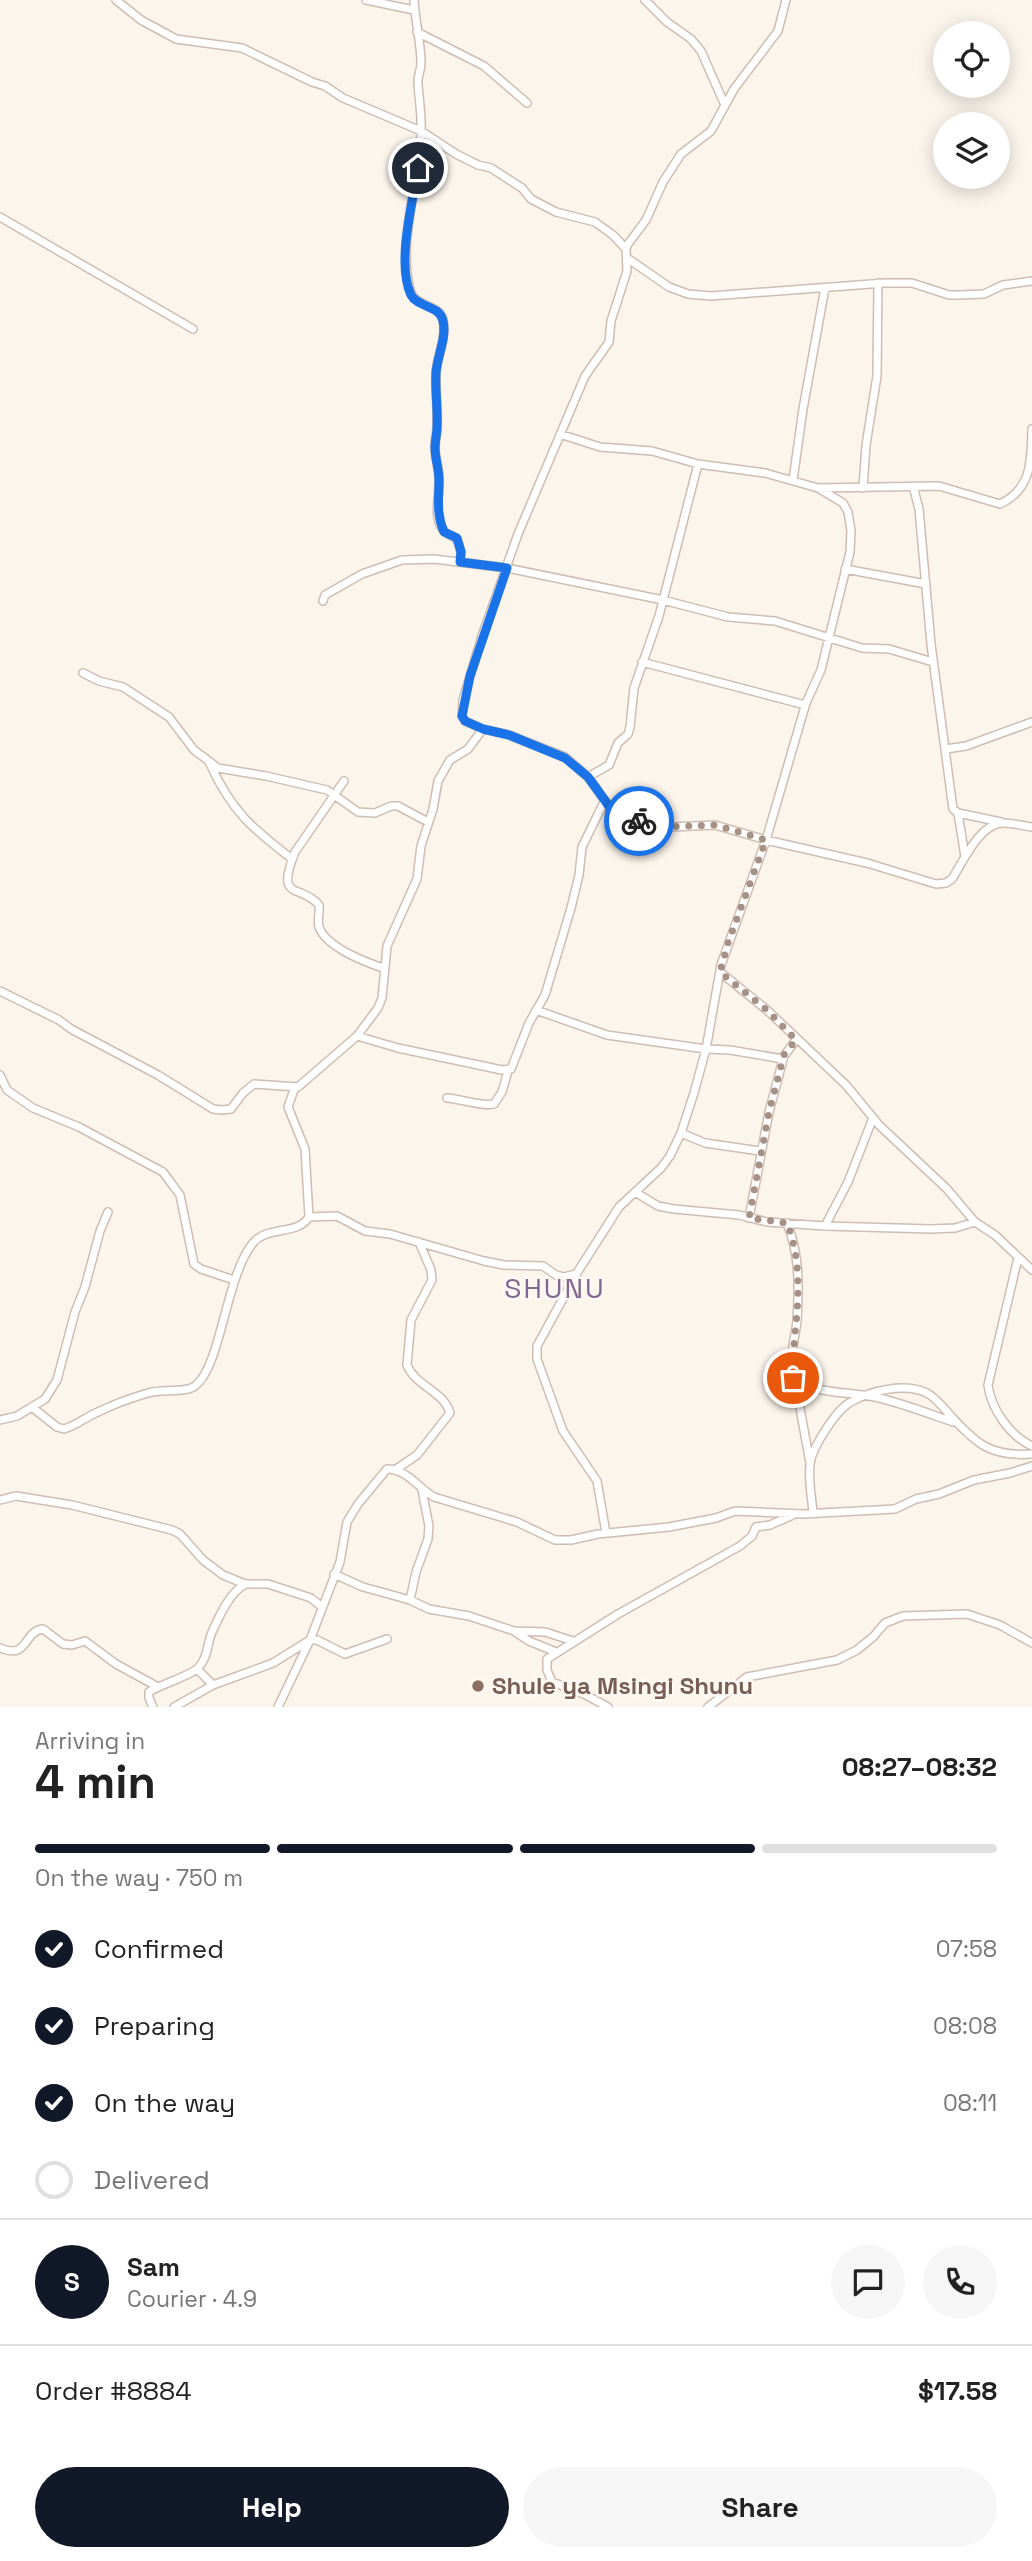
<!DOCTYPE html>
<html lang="en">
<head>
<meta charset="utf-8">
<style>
	body { margin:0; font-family:"Space Grotesk",sans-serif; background:#f6f6f6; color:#222; height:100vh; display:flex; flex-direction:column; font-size:26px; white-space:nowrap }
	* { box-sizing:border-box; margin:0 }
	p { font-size:23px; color:#767676 }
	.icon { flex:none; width:38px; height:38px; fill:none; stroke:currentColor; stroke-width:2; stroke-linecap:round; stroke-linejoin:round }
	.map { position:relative; height:1707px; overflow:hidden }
	.sheet { display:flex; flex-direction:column; background:#fff; flex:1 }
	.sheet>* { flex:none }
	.buttons { position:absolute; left:933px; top:21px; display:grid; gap:14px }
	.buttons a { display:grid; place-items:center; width:77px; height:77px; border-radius:50%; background:#fff; box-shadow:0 4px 18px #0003; font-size:35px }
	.pin { position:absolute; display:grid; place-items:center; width:60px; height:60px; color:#fff; margin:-30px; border:4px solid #fff; border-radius:50%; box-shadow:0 2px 7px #0007 }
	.courier { position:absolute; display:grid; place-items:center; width:70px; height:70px; margin:-35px; border:5px solid #1a73e8; border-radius:50%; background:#fff; color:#222; box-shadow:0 2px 9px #0007 }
	.head em { font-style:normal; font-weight:700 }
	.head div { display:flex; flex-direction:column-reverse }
	.head { display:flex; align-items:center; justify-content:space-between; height:119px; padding:0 35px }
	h1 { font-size:46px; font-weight:700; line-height:52px }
	.bar { display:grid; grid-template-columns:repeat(4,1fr); gap:10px 7px; align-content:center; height:84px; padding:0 35px }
	.bar i { height:9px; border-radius:5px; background:#e0e0e0 }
	.bar .selected { background:#111827 }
	.bar p { grid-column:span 4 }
	.line { display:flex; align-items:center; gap:18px; padding:0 35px; border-top:2px solid #e0e0e0 }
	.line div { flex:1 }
	.round { display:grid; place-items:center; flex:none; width:74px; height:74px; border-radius:37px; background:#f6f6f6 }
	ol { padding:0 35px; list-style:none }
	li { display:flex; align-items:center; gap:21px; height:77px }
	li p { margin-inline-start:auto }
	li .icon { padding:7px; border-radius:50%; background:#111827; color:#fff; stroke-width:4 }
	li:last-child { color:#767676 }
	li i { width:38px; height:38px; border:4px solid #e0e0e0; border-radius:50% }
	.action { display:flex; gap:14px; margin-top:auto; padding:14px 35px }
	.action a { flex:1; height:80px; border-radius:42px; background:#111827; color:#fff; font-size:28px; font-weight:700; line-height:80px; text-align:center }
	.action a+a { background:#f6f6f6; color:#222 }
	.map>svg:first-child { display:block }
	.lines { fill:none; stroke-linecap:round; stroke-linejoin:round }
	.minor-casing { stroke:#cfbdb1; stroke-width:10 }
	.minor { stroke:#fff; stroke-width:7 }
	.done { stroke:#a69186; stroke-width:7; stroke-dasharray:0 12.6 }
	.route { stroke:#1a73e8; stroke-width:9 }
	.education-dot { fill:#8d6e63; stroke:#fef9f3; stroke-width:2.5 }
	.labels { text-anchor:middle; stroke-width:5; stroke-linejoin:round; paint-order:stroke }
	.education-label { font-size:24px; font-weight:bold; fill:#785e54; stroke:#fef9f3; text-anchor:start }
	.quarter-label { font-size:28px; letter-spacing:2px; fill:#826792; stroke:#fef9f3 }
</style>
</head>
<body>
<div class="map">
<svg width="1032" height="1707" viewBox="0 0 1032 1707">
	<rect width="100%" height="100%" fill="#fcf5ec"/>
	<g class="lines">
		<defs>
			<path id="minor" d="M116,0l25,20 35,19 66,9 70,34 13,4 18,12 78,33 35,23 22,11 13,3 31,20 9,11 25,13 39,10 18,13 13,14
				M366,0l48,10
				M414,0c1,21 7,42 7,63 0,8 -4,14 -3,21 1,16 4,31 3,47 -1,52 -24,107 -11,159 4,17 30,14 33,30 4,17 -6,36 -7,53 -1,17 2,35 1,53 0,7 -2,14 -2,21 0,11 4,21 4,32 1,15 -7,39 5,52 2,3 10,5 13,8l4,13 -1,10
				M645,0l22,22 24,17 10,12 23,52
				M786,0l-8,31 -44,58 -23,42 -30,23 -18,28 -17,38 -18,24 -2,5 1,22 -16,50 -2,21 -24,34 -67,158 -36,102 -19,64 -1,16 3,5 18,8 26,6 56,22 23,20 23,32 32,14 29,4 43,-2 51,15 101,23 69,21 10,-1 6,-4c11,-17 28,-57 52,-56 9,0 19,3 28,4
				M417,32l67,34 43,37
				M0,217l193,112
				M627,258l42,29 19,7 23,2 173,-13h28l37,12h10l25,-1 19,-9 29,-4
				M560,434l40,13 52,4 46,13 67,9 53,15 121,-2 61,18c32,-15 31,-42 32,-75
				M793,480l10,-71 22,-121
				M913,486l6,23 12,135 22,165 5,4 43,9
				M863,488l3,-43 11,-69 1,-93
				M845,569l81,15
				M323,601l2,-6 37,-21 40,-14 32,-1 73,9 156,32 65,17 47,4 87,27 27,1 44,13
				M642,662l163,43
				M83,673l16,8 24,6 46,30 25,33 24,18 48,8 61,14 31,22 17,1 16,-7h7l30,16
				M946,749l20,-3 66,-24
				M210,764c22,48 42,64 82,95
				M588,777l21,-12 9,-22 10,-9 2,-7 4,-39 25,-72 39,-152
				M344,781l-49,71c-20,50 5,31 24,53 1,7 -2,16 0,22 7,20 46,35 64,41
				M958,813l7,44
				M720,972l47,38 79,75 33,40 68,64 28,33 20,13 37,35
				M0,991l59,29 12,9 87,46 55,34 9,1 9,-1 12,-16 11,-9 44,3 59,-51 21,-28 4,-10 5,-52 30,-67 4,-33 12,-37 5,-28 12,-21 18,-11 15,-20
				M536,1010l71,25 99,14 24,1 53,9
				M357,1036l41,12 104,22 9,-1 18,-46 16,-28 26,-87 8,-33 3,-28 22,-45
				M0,1075l7,15 26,18 46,19 84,45 17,23 14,69 7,5 33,11
				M447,1098c14,1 36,9 47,6l8,-12 6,-21
				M681,1133l24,10 55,8
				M635,1192l23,14 16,3 65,6 28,7 58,4 106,3 24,-1 20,-6
				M309,1217l28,-1 28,15 25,3 94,27 20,4 39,1 13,9 8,2 12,-3
				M749,1218l20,-106 15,-56 12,-16
				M787,1223c13,32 12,65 10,98 -2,18 -10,43 -2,60 32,14 48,10 80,16 27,6 52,16 78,25
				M825,1226l23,-44 25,-64
				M1018,1258l-30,127c3,24 22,51 44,61
				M795,1381l15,82
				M33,1408l24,19 7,2c13,-4 22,-12 34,-17 16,-8 33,-14 50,-19 13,-4 38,0 47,-7 26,-19 31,-111 58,-143 15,-18 44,-7 56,-26l-4,-68 -17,-42 7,-20
				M0,1420l17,-4 28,-17 12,-19 18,-68 10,-25 15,-56 8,-19
				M395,1470l22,-15 33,-42c-6,-22 -35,-27 -43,-48l4,-45 21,-40 -1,-10 -12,-28
				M0,1500l16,-4 56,9 100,25 8,4 23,26 20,15 22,9h23l43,14 11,9
				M813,1513c-1,-15 -5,-33 -3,-48 1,-16 25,-53 39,-62 20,-12 56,-21 78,-10 9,5 16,14 23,22 26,29 41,42 82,39
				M606,1533l-9,-52 -34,-50 -26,-72v-13l40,-73 42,-66 42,-39 9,-12 11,-23 13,-40 12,-44 15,-84 45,-125 40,-137 15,-33 29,-118 1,-21 -3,-19 -5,-9 -25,-15
				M334,1574l29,13 47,13 19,9 40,7 45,15 31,1 28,9
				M410,1600l6,-28 12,-33 1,-13 -7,-36
				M514,1631l15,10 27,11
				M0,1648c29,12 23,-17 43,-19l20,15 9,1 13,-4 31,23 42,23
				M197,1669l16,16
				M153,1707l-4,-9v-6c12,-8 41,-16 49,-24 10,-10 9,-24 14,-36 7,-15 18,-41 34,-48
				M174,1707l39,-22 60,-22 37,-23h7l28,14 42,-15
				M278,1707l32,-67 30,-78 7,-40 11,-18 29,-35c20,0 31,19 47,28l83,25 38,18h16l27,-6 71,-7 47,-9 19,-7 68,3 92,-5 21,-10 23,-5 35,-14 36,-7 22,-7
				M608,1707l-24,-13 -32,-12 -5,-12v-11l71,-45 122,-68 12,-10 4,-9 14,-2 23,-10
				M708,1707l39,-30 90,-17 20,-10 16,-13 12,-14 18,-7 64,-2 33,11 32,18"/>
		</defs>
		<use href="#minor" class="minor-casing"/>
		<use href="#minor" class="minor"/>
	</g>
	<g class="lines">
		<path class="done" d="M639,821l28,6 48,-2 51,15 -38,103 -8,29 47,38 29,30 -12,15 -15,57 -20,106 38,5c14,35 12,74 8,111 -1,15 -4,30 -2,44"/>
		<path class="route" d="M418,168c-5,34 -22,95 -7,127 7,13 29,10 32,26 4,17 -6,35 -7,52 -1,18 2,36 1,54 0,7 -2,14 -2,21 0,10 4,21 4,32 0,18 -3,34 5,52l13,6 4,14 -1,10 47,6 -37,108 -8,40 3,5 18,8 26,6 56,23 23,19 23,32 28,12"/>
	</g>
	<circle class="education-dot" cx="478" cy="1686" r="7"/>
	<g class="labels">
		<g class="education-label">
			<text x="492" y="1694">Shule ya Msingi Shunu</text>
		</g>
		<g class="quarter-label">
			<text x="555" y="1298">SHUNU</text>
		</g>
	</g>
</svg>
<div class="buttons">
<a><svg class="icon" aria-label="locate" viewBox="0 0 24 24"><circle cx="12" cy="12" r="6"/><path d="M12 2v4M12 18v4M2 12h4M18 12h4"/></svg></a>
<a><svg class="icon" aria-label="layers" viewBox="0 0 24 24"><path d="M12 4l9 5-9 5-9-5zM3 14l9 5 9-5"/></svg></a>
</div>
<div class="pin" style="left:793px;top:1378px;background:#ea580c"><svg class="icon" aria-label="bag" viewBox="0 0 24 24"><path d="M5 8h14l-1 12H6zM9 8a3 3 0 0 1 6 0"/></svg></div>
<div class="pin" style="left:418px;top:168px;background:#1f2937"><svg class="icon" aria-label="home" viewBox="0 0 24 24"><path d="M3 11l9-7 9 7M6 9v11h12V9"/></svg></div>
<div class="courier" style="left:639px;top:821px"><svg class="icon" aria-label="bike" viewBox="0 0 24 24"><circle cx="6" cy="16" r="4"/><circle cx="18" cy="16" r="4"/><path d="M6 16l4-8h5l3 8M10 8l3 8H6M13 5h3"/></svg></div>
</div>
<section class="sheet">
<div class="head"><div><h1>4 min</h1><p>Arriving in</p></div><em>08:27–08:32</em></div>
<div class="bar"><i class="selected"></i><i class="selected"></i><i class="selected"></i><i></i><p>On the way · 750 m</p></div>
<ol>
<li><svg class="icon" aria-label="check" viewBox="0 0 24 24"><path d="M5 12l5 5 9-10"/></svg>Confirmed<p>07:58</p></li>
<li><svg class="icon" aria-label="check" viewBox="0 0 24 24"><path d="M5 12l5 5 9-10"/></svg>Preparing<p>08:08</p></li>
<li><svg class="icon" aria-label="check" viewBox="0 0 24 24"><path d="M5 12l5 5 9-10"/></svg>On the way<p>08:11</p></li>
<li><i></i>Delivered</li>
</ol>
<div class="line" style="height:126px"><b class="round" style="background:#111827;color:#fff">S</b><div><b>Sam</b><p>Courier · 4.9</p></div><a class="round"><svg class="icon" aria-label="chat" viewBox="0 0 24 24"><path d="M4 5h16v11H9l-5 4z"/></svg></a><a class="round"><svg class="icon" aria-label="phone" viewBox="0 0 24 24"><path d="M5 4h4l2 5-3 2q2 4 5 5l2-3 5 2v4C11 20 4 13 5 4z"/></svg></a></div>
<div class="line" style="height:91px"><div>Order #8884</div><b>$17.58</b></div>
<div class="action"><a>Help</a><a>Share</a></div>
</section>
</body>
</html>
